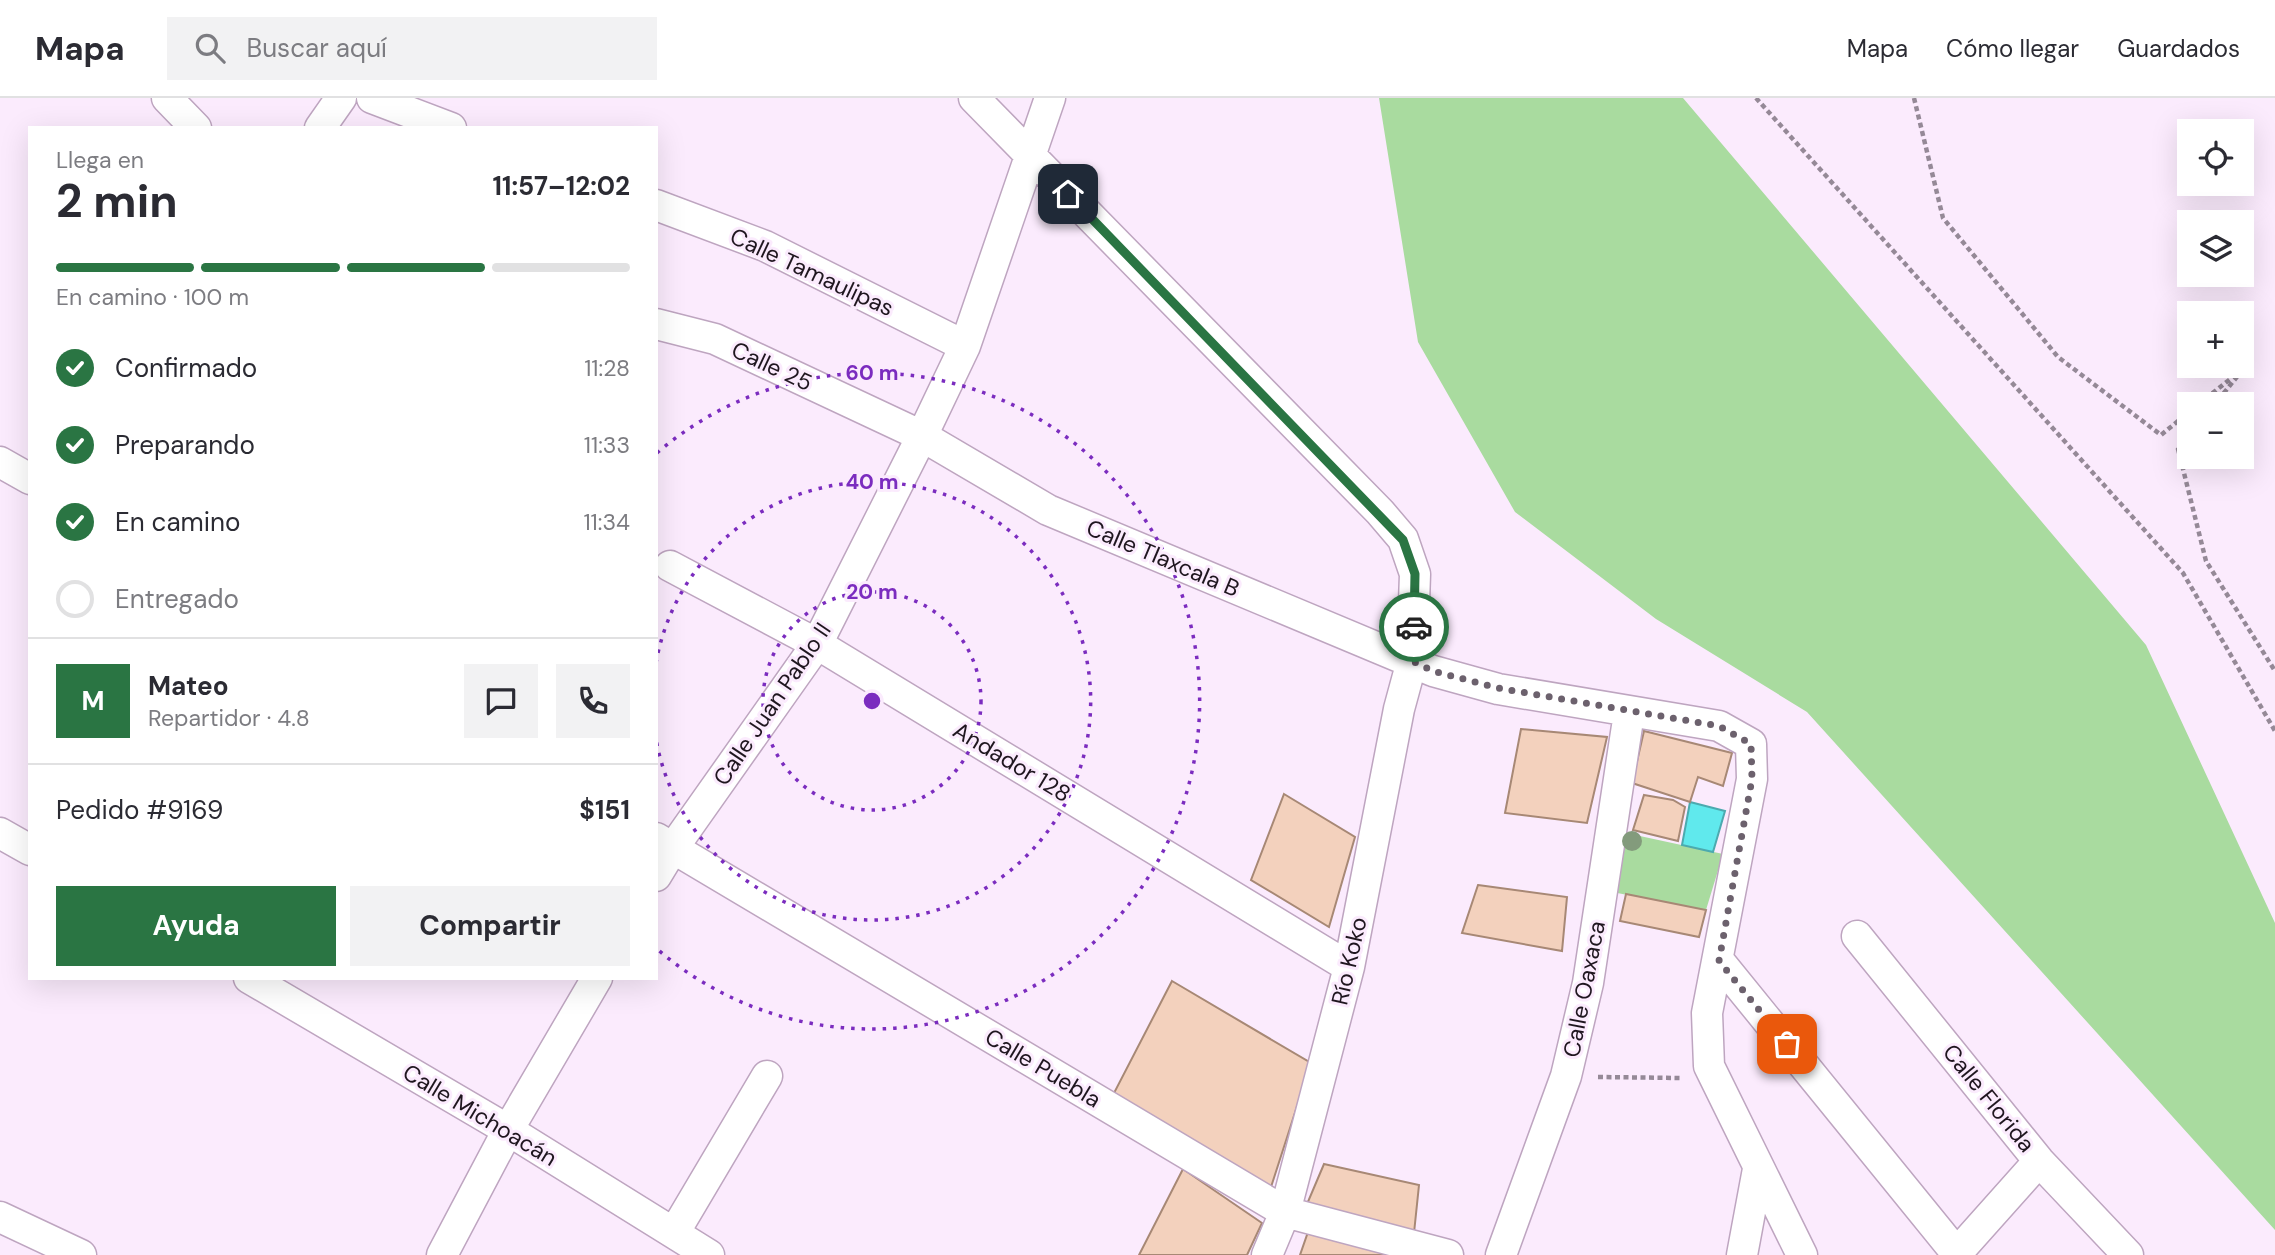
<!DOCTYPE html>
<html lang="es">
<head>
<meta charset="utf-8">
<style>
	body { margin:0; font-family:"DM Sans",sans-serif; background:#f2f2f3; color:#2b2b33; height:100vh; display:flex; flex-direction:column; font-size:26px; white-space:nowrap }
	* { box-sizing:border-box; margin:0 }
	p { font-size:23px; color:#7c7c81 }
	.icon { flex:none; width:38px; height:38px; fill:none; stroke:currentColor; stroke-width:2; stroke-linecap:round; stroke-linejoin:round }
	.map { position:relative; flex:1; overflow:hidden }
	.drawer { position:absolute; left:28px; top:28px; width:630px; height:854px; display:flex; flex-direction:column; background:#fff; border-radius:0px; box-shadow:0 7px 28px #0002 }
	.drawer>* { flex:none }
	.buttons { position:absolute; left:2177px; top:21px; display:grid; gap:14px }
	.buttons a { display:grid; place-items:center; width:77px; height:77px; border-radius:0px; background:#fff; box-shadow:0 7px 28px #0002; font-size:35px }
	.pin { position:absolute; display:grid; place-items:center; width:60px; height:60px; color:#fff; margin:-30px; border-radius:14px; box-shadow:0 4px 10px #0006 }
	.courier { position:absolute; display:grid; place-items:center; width:70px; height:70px; margin:-35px; border:5px solid #2a7543; border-radius:50%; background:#fff; color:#222; box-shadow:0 2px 9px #0007 }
	.summary em { font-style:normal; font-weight:700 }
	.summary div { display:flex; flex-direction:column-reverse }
	.summary { display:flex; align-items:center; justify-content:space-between; height:119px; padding:0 28px }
	h1 { font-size:46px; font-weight:700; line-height:52px }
	.bar { display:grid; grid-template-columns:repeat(4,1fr); gap:10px 7px; align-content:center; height:84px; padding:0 28px }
	.bar i { height:9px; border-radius:5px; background:#e1e1e2 }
	.bar .active { background:#2a7543 }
	.bar p { grid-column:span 4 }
	.line { display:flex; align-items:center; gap:18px; padding:0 28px; border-top:2px solid #e1e1e2 }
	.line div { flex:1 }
	.round { display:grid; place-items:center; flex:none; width:74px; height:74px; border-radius:0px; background:#f2f2f3 }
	ol { padding:0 28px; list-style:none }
	li { display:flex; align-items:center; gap:21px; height:77px }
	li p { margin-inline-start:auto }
	li .icon { padding:7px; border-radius:50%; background:#2a7543; color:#fff; stroke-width:4 }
	li:last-child { color:#7c7c81 }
	li i { width:38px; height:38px; border:4px solid #e1e1e2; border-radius:50% }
	.primary-button { display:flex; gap:14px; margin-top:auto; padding:14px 28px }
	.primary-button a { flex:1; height:80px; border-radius:0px; background:#2a7543; color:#fff; font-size:28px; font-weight:700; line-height:80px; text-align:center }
	.primary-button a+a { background:#f2f2f3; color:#2b2b33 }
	header { display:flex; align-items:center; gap:42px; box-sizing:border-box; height:98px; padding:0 35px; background:#fff; border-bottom:2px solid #e1e1e2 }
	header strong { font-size:33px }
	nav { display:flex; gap:38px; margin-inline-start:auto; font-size:24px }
	.search { width:490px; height:63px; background:#f2f2f3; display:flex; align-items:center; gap:18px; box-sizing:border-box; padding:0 24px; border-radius:0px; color:#7c7c81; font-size:26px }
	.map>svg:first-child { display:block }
	.green { fill:#a9db9f }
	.water { fill:#60e9ed; stroke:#4caaaf; stroke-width:2 }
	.building { fill:#f3d1bd; stroke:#a78875; stroke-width:2 }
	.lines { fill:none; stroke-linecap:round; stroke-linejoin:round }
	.minor-casing { stroke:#bea5c0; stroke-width:33 }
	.path { stroke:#958997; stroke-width:4.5; stroke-dasharray:5 3.5; stroke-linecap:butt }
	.minor { stroke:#fff; stroke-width:30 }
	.tree { fill:#839b7c }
	.done { stroke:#6c616d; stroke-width:7; stroke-dasharray:0 12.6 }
	.route { stroke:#2a7543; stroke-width:9 }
	.ring { fill:none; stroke:#7b2cbf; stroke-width:3.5; stroke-dasharray:3.5 7 }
	.labels { text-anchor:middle; stroke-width:6; stroke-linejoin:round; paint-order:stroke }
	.street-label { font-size:23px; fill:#1f161f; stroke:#fbebfd }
	.centre { fill:#7b2cbf; stroke:#fbebfd; stroke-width:3.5 }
	.ring-label { font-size:21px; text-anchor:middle; font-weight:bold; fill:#7b2cbf; stroke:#fbebfd; stroke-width:6; stroke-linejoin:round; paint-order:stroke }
</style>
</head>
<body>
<header>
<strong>Mapa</strong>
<div class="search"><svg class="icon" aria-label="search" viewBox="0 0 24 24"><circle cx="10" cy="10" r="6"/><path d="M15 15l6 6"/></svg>Buscar aquí</div>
<nav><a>Mapa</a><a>Cómo llegar</a><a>Guardados</a></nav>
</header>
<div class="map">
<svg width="2275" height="1157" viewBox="0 0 2275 1157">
	<rect width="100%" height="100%" fill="#fbebfd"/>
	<path class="green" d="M1379,0h304l463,547 129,278v307l-468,-518 -151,-93 -141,-107 -97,-170z
		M1626,735l97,21 -17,56 -94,-18z"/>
	<path class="water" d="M1690,704l35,9 -12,41 -31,-7z"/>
	<path class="building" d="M1521,631l86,8 -20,86 -82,-10z
		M1644,633l88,22 -9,33 -25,-9 -8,25 -58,-19z
		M1284,696l71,43 -26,90 -78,-47z
		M1644,697l29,5 12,7 -7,34 -45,-11z
		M1478,787l89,12 -5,54 -100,-18z
		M1626,796l80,16 -7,27 -79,-16z
		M1172,883l139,82 -40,124 -157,-94z
		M1324,1066l95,21 -5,48 -107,-29z
		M1183,1071l79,54 -15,32h-108z
		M1308,1134l85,23h-93z"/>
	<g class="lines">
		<defs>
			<path id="minor" d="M167,0l29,30
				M372,0l79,30
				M974,0l406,414 23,27 12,35 -3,87 -13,48 -50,258 -64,245 -18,43
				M320,30l21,-30
				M656,107l109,41 200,100
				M656,226l59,15 207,97 126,74 385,161 65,18 221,37 32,18 1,35 -45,234 2,53 93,189
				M0,364l30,17
				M670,468l147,78 532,323
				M0,735l30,17
				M656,740l629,374 163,43
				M656,778l17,-28 144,-204 105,-208 43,-90 85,-248
				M1857,838l182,225 89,94
				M1719,863l239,294
				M249,880l259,152 201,125
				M0,1119l81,38
				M674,1135l93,-157
				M1957,1155l82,-92
				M442,1157l66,-125 89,-152
				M1501,1157l65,-179 22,-93 41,-270
				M1742,1157l16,-86"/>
		</defs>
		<use href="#minor" class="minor-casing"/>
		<path class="path" d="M1756,0l427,475 92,158
			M1914,0l29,120 115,139 103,78 28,-23
			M2199,306l45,-36 -29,36
			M2189,338l-11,13 28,112 69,110
			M1598,979l83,1"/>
		<use href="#minor" class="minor"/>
	</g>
	<circle class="tree" cx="1632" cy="743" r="10"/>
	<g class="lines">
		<path class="done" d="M1414,529l-2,34 21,10 65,17 221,38 32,18 1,35 -33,182 68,83"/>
		<path class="route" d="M1068,96l335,346 12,34 -1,53"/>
	</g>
	<g class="ring">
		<circle cx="872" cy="603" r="109"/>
		<path d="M656 565A219 219 0 1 1 656 641"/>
		<path d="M657 355A328 328 0 1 1 657 851"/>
	</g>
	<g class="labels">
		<g class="street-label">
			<text transform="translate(812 174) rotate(25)" y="8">Calle Tamaulipas</text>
			<text transform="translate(772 268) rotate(25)" y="8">Calle 25</text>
			<text transform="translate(1163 460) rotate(23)" y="8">Calle Tlaxcala B</text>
			<text transform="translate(772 606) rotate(-56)" y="8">Calle Juan Pablo II</text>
			<text transform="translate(1012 664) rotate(31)" y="8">Andador 128</text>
			<text transform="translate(1349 863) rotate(-77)" y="8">Río Koko</text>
			<text transform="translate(1584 891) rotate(-79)" y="8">Calle Oaxaca</text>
			<text transform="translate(1043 970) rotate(31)" y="8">Calle Puebla</text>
			<text transform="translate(1989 1000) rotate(51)" y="8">Calle Florida</text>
			<text transform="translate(480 1017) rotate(31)" y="8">Calle Michoacán</text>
		</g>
	</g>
	<circle cx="872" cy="603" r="10" class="centre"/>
	<g class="ring-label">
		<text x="872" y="282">60 m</text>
		<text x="872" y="391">40 m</text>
		<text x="872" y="501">20 m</text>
	</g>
</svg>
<div class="buttons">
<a><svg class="icon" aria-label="locate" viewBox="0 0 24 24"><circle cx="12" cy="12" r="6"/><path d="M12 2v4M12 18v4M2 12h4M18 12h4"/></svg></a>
<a><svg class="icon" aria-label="layers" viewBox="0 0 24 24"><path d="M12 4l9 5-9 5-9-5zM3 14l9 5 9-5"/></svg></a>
<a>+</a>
<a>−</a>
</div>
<div class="pin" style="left:1787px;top:946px;background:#ea580c"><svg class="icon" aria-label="bag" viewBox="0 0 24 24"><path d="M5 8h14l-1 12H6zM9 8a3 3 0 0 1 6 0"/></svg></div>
<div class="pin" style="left:1068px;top:96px;background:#1f2937"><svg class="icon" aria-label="home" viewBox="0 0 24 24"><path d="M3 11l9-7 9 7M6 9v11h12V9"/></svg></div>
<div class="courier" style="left:1414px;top:529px"><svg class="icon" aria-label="car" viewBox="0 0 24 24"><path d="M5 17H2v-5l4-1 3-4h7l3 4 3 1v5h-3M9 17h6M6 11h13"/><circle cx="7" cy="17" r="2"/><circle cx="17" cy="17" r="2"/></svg></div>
<section class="drawer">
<div class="summary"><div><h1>2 min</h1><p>Llega en</p></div><em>11:57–12:02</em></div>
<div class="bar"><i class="active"></i><i class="active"></i><i class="active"></i><i></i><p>En camino · 100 m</p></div>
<ol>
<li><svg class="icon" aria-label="check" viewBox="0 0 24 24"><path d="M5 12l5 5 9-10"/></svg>Confirmado<p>11:28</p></li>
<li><svg class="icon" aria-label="check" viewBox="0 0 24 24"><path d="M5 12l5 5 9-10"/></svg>Preparando<p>11:33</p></li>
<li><svg class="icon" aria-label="check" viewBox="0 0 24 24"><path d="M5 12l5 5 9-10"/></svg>En camino<p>11:34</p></li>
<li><i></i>Entregado</li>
</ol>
<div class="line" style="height:126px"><b class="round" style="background:#2a7543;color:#fff">M</b><div><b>Mateo</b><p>Repartidor · 4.8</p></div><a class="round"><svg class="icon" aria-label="chat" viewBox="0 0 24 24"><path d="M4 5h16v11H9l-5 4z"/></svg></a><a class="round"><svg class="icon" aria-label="phone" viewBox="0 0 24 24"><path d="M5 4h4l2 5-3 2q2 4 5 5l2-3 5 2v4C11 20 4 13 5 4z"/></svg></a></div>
<div class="line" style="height:91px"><div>Pedido #9169</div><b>$151</b></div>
<div class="primary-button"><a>Ayuda</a><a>Compartir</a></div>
</section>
</div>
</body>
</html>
